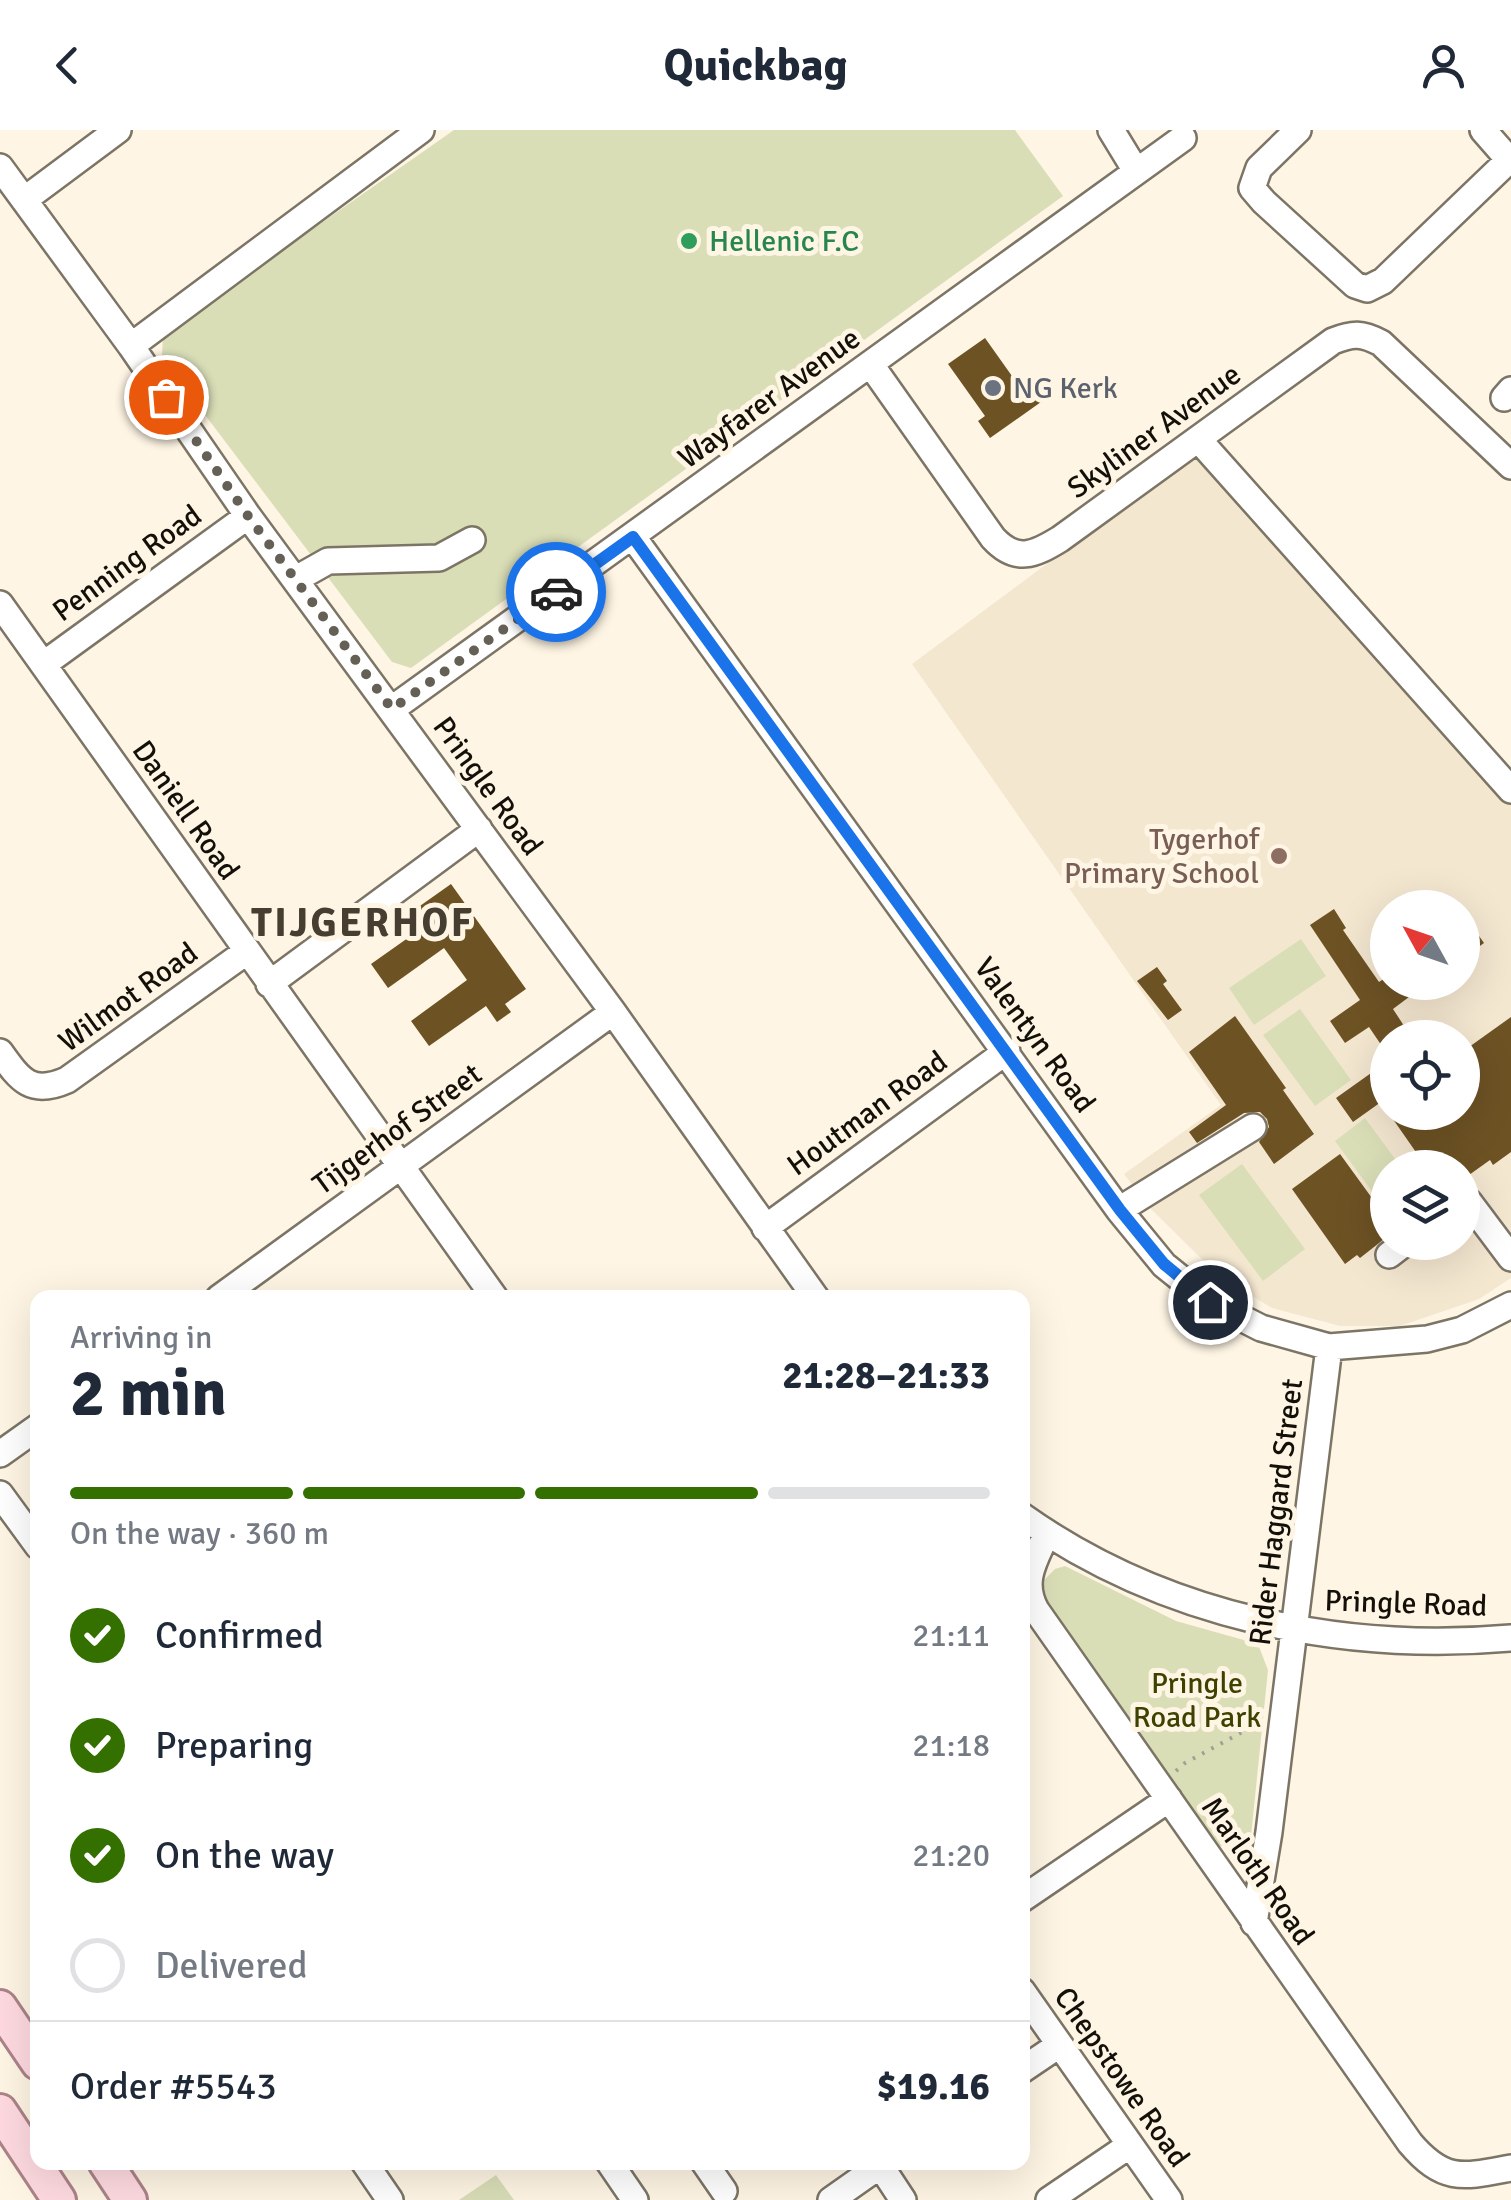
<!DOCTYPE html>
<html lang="en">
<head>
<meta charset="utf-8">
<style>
	body { margin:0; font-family:Signika,sans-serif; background:#f6f6f7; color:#1f2937; height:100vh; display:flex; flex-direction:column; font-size:38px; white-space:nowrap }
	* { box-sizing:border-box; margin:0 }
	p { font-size:32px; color:#747a83 }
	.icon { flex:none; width:55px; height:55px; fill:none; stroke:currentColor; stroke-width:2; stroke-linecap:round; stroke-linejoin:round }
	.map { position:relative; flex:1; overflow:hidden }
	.drawer { position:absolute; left:30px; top:1160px; width:1000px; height:880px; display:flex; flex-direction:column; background:#fff; border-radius:20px; box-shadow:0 10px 40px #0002 }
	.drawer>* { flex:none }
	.needle { width:65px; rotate:310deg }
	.buttons { position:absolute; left:1370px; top:760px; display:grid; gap:20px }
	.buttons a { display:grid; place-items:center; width:110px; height:110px; border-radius:50%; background:#fff; box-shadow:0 10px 40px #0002; font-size:50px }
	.pin { position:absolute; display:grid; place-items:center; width:85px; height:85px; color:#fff; margin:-42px; border:5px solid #fff; border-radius:50%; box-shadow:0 2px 10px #0007 }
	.courier { position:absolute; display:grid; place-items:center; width:100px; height:100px; margin:-50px; border:8px solid #1a73e8; border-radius:50%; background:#fff; color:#222; box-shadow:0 2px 12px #0007 }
	.summary em { font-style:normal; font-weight:800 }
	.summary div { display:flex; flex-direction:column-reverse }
	.summary { display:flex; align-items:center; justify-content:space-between; height:170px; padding:0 40px }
	h1 { font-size:65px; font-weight:800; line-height:75px }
	.bar { display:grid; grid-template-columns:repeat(4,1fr); gap:15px 10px; align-content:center; height:120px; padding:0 40px }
	.bar i { height:12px; border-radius:8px; background:#e0e1e3 }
	.bar .on { background:#347000 }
	.bar p { grid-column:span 4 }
	.line { display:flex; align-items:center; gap:25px; padding:0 40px; border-top:2px solid #e0e1e3 }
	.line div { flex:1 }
	ol { padding:0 40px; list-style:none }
	li { display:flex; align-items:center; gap:30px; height:110px }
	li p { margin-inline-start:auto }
	li .icon { padding:10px; border-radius:50%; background:#347000; color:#fff; stroke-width:4 }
	li:last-child { color:#747a83 }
	li i { width:55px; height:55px; border:5px solid #e0e1e3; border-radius:50% }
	header { display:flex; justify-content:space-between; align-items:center; height:130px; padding:0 40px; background:#fff; font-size:45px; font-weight:800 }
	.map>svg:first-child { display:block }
	.built { fill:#f4e7d0; fill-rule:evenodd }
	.green { fill:#d9deb7 }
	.building { fill:#6d5224 }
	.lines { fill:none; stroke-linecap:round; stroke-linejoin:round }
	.minor-casing { stroke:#7c7465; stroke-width:30 }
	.major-casing { stroke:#ac8388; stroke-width:38 }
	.path { stroke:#a49e91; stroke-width:4; stroke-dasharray:2.5 8; stroke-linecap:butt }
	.minor { stroke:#fff; stroke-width:25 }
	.major { stroke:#fedae0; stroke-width:32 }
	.done { stroke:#656056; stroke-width:10; stroke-dasharray:0 18 }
	.route { stroke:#1a73e8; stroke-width:12 }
	.leisure-dot { fill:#2e9e5b; stroke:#fef5e4; stroke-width:4 }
	.worship-dot { fill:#6b7280; stroke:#fef5e4; stroke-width:4 }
	.education-dot { fill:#8d6e63; stroke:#fef5e4; stroke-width:4 }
	.labels { text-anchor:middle; stroke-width:10; stroke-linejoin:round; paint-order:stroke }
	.leisure-label { font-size:30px; fill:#27864d; stroke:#fef5e4; text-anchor:start }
	.worship-label { font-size:30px; fill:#5b616d; stroke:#fef5e4; text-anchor:start }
	.street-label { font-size:30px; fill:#13100a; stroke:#fef5e4 }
	.education-label { font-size:30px; fill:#785e54; stroke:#fef5e4; text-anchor:end }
	.park-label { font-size:30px; fill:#3e4200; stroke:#fef5e4 }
	.district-label { font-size:40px; font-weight:bold; letter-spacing:2.5px; fill:#463e31; stroke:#fef5e4 }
</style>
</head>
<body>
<header><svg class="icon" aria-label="back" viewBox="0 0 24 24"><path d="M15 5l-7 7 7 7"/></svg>Quickbag<svg class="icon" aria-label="person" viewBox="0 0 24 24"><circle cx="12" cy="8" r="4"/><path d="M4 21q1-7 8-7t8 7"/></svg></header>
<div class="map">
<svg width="1511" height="2070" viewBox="0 0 1511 2070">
	<rect width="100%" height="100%" fill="#fef5e4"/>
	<path class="built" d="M1196,323l315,352v473l-32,21 -79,27h-60l-68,-18 -53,-32 -68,-67 -27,-35 97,-69 -309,-441zM1388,778h74v74h-74zM1388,908h74v74h-74zM1388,1038h74v74h-74z"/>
	<path class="green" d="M454,0h561l48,66 -652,472 -19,-6 -230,-304 1,-24z
		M1301,809l25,37 -72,49 -25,-37z
		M1300,879l51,71 -36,26 -52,-71z
		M1365,988l36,49 -13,1 -1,26 -8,7 -44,-60z
		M1242,1034l63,85 -42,32 -64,-86z
		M1065,1436l111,55 82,23 10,26 -17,166 -32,11 -173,-246 -3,-20 12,-12z
		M496,2045l18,25h-55z"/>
	<path class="building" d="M985,208l37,52 7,-5 12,17 -51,36 -12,-17 7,-5 -37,-52z
		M451,754l75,105 -21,15 6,8 -14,10 -11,-16 -57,40 -18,-25 56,-41 -23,-32 -56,40 -17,-24 51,-36 -12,-15z
		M1334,779l12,19 -3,2 36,52 9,-6v6h41l-36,27 19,29h-24v17l-19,-28 -24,16 -15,-22 30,-21 -50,-75z
		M1462,782l22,31 -22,16z
		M1157,837l10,14 -4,3 19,26 -14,10 -31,-39z
		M1235,886l51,72 -3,2 31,44 -40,30 -15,-22 10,-15 -2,-8 -7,-7 -16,1 -47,30 -8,-11 37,-27 -37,-53z
		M1511,887v135l-18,13 -3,-5 -28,20v-12h-35l-39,-56h74v-60z
		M1388,931v36l-35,25 -17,-24z
		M1340,1024l37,51 11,-7v38l-28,22 -3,-3 -12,9 -53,-75z"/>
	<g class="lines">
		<defs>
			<path id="minor" d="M1111,0l25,41
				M1298,0l-39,38 -7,20 12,14 91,83 12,4 16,-8 126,-121
				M1483,0l28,32
				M0,37l131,179 117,170 365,496 203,286
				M24,70l94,-70
				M131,216l290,-216
				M871,235l122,173c23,25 41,17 67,1l273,-198c20,-8 29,-8 48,2l130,123
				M1504,268l7,-8
				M1198,309l313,351
				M633,407l486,673 45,55 46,37 51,26 68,19 98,-8 35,-9 49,-25
				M296,449l32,-18 111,-3 33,-18
				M0,474l495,694
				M44,534l204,-148
				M392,579l791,-571
				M269,854l210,-155
				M0,922c20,28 31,44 67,28l179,-128
				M1462,1071l7,1 42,56
				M1119,1080l134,-83
				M765,1098l242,-177
				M1389,1125l17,-13
				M219,1168l394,-286
				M0,1324l38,-27
				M0,1364l38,52
				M1022,1386c141,100 319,137 489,122
				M1047,1403c-12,27 -27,48 -11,77l374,533c34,40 53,34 101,25
				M1022,1769l147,-100
				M1254,1793l15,-91 60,-485
				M1022,1861l147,209
				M1022,1940l37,-25
				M364,2032l26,38
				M609,2032l26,38
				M704,2032l20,29
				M878,2032l25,38
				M831,2070l54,-38
				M1049,2070l81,-55"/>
			<path id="major" d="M0,1877l38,56
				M0,1981l59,89
				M105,2032l25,38"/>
		</defs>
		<use href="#minor" class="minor-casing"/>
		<use href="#major" class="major-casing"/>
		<path class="path" d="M1176,1641l9,-8 74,-40"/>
		<use href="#minor" class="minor"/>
		<use href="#major" class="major"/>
	</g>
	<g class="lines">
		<path class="done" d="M166,267l82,119 144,193 164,-117"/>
		<path class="route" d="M556,462l77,-55 487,673 44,54 46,38"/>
	</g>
	<circle class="leisure-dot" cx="689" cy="111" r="10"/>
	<circle class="worship-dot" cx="993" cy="258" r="10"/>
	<circle class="education-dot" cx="1279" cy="726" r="10"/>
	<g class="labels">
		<g class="leisure-label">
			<text x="709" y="121">Hellenic F.C</text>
		</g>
		<g class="worship-label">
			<text x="1013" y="268">NG Kerk</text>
		</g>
		<g class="street-label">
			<text transform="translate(769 268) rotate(-36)" y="10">Wayfarer Avenue</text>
			<text transform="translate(1154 301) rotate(-36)" y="10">Skyliner Avenue</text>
			<text transform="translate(127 433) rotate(-36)" y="10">Penning Road</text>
			<text transform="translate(488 656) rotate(54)" y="10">Pringle Road</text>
			<text transform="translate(186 680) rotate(55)" y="10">Daniell Road</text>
			<text transform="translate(128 867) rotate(-36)" y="10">Wilmot Road</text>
			<text transform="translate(1035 905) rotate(54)" y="10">Valentyn Road</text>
			<text transform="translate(867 983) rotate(-36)" y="10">Houtman Road</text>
			<text transform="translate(397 999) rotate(-36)" y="10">Tijgerhof Street</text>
			<text transform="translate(1276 1382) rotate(-83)" y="10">Rider Haggard Street</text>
			<text transform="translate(1406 1473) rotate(2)" y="10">Pringle Road</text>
			<text transform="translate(1258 1741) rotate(55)" y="10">Marloth Road</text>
			<text transform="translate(1122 1947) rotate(55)" y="10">Chepstowe Road</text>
		</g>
		<g class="education-label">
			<text x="1259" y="719">Tygerhof<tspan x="1259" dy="34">Primary School</tspan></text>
		</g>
		<g class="park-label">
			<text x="1197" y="1563">Pringle<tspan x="1197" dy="34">Road Park</tspan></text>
		</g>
		<g class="district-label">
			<text x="363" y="806">TIJGERHOF</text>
		</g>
	</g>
</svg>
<div class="buttons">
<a><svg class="needle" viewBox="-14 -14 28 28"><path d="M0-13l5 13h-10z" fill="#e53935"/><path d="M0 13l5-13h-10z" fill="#747a83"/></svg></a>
<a><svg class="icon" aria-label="locate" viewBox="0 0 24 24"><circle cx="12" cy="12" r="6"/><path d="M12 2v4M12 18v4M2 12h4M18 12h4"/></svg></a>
<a><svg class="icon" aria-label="layers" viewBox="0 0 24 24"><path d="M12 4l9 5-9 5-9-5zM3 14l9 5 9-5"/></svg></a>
</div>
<div class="pin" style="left:166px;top:267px;background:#ea580c"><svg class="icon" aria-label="bag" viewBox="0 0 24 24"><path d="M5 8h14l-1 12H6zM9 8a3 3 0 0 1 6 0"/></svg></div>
<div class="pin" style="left:1210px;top:1172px;background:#1f2937"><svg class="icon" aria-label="home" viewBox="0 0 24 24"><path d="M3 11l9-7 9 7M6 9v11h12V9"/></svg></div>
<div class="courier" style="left:556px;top:462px"><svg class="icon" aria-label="car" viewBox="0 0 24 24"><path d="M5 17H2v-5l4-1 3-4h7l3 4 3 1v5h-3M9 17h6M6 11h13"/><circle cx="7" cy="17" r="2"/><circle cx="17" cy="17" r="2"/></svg></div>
<section class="drawer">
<div class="summary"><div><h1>2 min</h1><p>Arriving in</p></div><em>21:28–21:33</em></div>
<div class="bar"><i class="on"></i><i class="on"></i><i class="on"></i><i></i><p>On the way · 360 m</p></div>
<ol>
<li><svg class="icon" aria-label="check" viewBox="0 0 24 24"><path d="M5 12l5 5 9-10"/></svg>Confirmed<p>21:11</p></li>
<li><svg class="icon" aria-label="check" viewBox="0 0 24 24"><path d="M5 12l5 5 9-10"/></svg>Preparing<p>21:18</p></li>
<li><svg class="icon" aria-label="check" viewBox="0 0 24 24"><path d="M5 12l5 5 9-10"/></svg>On the way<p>21:20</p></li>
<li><i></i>Delivered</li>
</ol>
<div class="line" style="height:130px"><div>Order #5543</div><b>$19.16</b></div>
</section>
</div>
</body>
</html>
